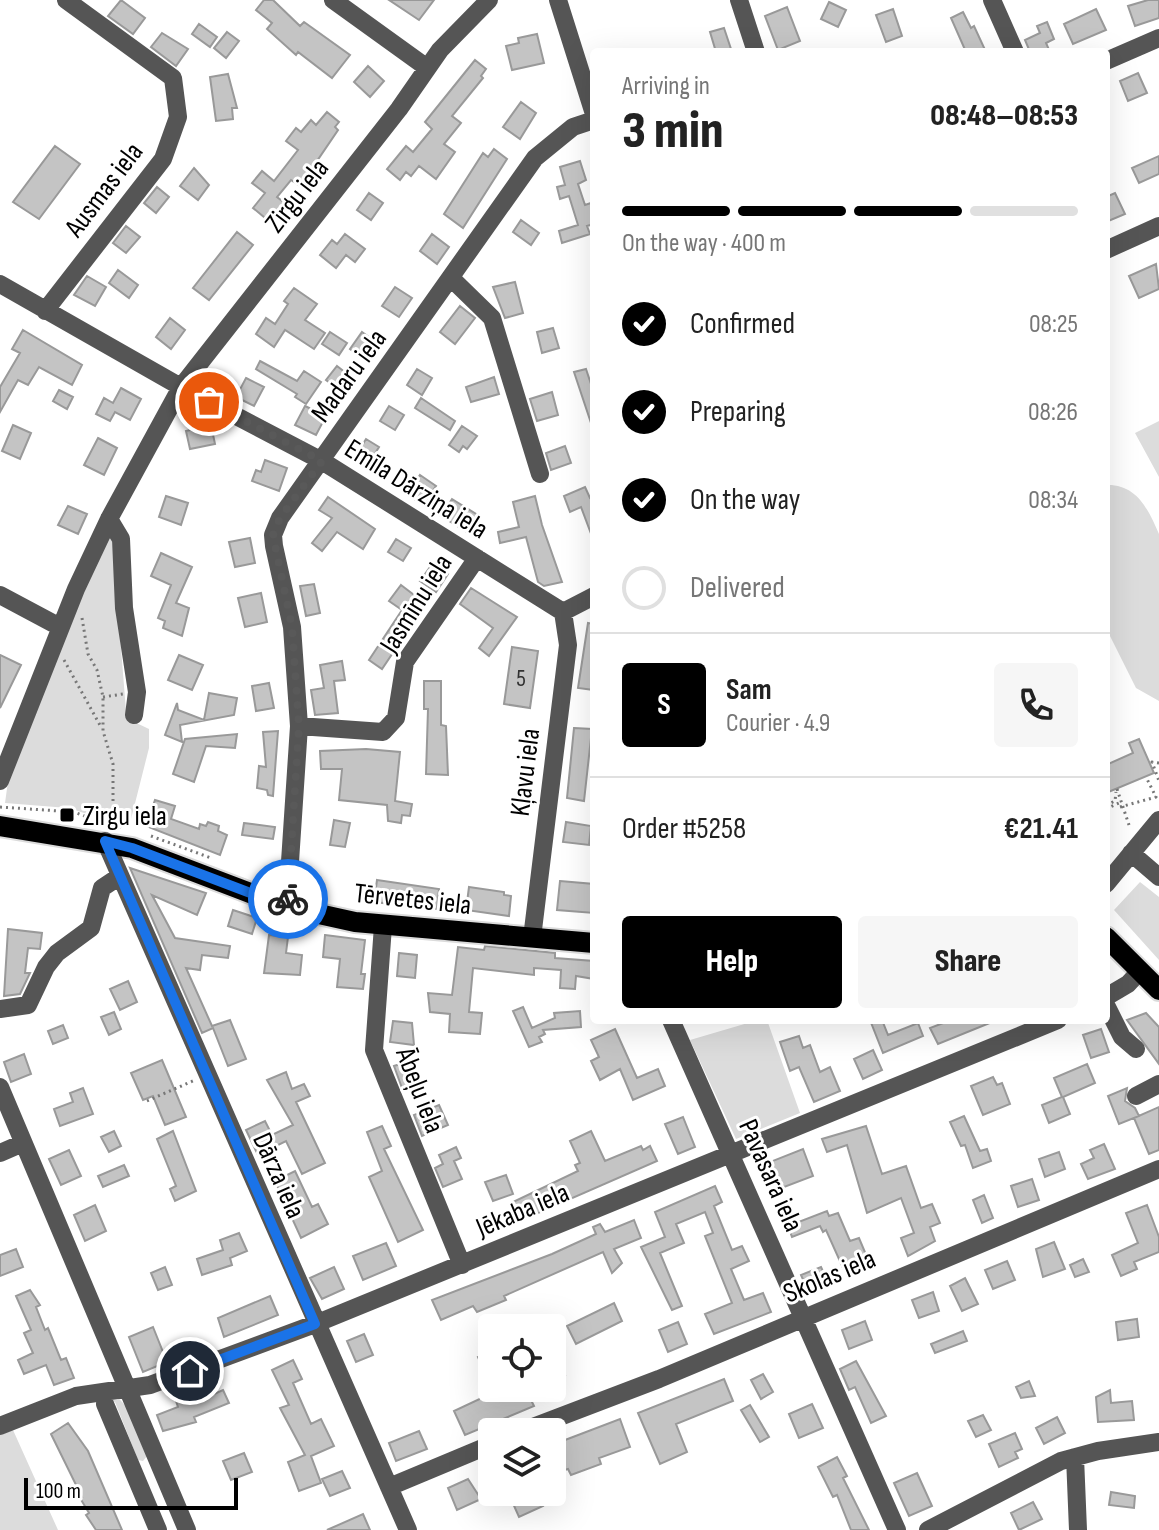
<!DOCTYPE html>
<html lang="en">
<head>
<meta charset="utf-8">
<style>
	body { margin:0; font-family:"Sofia Sans Condensed",sans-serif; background:#f6f6f6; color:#222; height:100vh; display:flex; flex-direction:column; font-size:30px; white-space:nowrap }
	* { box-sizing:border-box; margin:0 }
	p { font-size:26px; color:#767676 }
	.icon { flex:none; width:44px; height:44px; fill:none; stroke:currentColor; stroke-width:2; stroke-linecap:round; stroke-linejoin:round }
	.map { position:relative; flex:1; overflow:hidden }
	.panel { position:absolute; left:590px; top:48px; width:520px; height:976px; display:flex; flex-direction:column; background:#fff; border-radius:8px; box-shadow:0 8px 32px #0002 }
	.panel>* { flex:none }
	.tools { position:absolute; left:478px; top:1314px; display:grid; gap:16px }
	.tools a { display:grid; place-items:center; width:88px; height:88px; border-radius:8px; background:#fff; box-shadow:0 8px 32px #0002; font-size:40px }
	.scale { position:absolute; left:24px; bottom:20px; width:214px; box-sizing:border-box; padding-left:8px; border:4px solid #000; border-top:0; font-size:22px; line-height:28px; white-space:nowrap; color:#000; -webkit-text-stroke:6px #fff; paint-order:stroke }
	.pin { position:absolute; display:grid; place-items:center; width:68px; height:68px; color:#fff; margin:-34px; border:4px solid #fff; border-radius:50%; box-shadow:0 2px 8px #0007 }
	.courier { position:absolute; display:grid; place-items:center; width:80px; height:80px; margin:-40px; border:6px solid #1a73e8; border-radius:50%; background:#fff; color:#222; box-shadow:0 2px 10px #0007 }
	.summary em { font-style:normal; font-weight:800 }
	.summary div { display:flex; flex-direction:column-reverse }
	.summary { display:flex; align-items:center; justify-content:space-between; height:136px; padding:0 32px }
	h1 { font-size:52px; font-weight:800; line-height:60px }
	.bar { display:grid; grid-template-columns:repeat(4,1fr); gap:12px 8px; align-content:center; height:96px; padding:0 32px }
	.bar i { height:10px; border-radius:6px; background:#e0e0e0 }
	.bar .on { background:#000 }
	.bar p { grid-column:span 4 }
	.line { display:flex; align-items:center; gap:20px; padding:0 32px; border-top:2px solid #e0e0e0 }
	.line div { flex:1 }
	.round { display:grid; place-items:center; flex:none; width:84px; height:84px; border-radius:8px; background:#f6f6f6 }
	ol { padding:0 32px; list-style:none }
	li { display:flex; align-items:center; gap:24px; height:88px }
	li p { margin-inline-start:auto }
	li .icon { padding:8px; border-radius:50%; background:#000; color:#fff; stroke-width:4 }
	li:last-child { color:#767676 }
	li i { width:44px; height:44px; border:4px solid #e0e0e0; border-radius:50% }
	.action { display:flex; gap:16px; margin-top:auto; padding:16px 32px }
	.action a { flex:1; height:92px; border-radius:8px; background:#000; color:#fff; font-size:32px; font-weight:800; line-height:92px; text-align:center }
	.action a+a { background:#f6f6f6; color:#222 }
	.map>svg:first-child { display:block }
	.green { fill:#dcdcdc }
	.building { fill:#c4c4c4; stroke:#999; stroke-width:2 }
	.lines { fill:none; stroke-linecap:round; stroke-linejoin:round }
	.major-casing { stroke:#dbdbdb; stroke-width:24 }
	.path { stroke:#777; stroke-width:3; stroke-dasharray:2 4; stroke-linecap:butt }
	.minor { stroke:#555; stroke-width:18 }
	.major { stroke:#000; stroke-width:20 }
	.done { stroke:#595959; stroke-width:8; stroke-dasharray:0 14.4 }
	.route { stroke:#1a73e8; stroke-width:10 }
	.poi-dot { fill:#000; stroke:#fff; stroke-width:3 }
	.labels { text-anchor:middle; stroke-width:6; stroke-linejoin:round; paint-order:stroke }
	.number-label { font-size:24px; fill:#313131 }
	.street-label { font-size:28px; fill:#000; stroke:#fff }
	.poi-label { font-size:28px; fill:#000; stroke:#fff; text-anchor:start }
</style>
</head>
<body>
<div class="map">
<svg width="1159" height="1530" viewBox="0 0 1159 1530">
	<rect width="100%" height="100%" fill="#fff"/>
	<path class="green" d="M1159,421v56l-24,-44z
		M1106,485c31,-1 42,24 53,49v167l-23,-13 -30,-60z
		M106,534l6,1 14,176 2,8 21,10v19l-20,79 -61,-19 -63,-5 5,-36z
		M1140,882l19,15v63l-45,-50z
		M758,1020h9l33,93 -64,26 -46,-99z
		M117,1397c18,15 19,40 30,59l-4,5 -5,-1 -23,-58 -12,-3z
		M13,1430l45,100h-58v-95z"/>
	<path class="building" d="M121,0l24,18 -12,16 -25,-18z
		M264,0h9l27,26 4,-4 46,33 -18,23 -34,-26 -2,3 -29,-26 5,-6 -16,-13z
		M389,0h45l-15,20z
		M1148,0h11v18l-24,8 -7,-20z
		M829,2l17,8 -8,17 -17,-8z
		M787,7l13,34 -22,9 -13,-34z
		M893,9l9,27 -16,6 -10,-27z
		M1096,9l10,21 -33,14 -9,-20z
		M963,12l8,16 3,-2 12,26h-20l-15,-34z
		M1047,22l7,17 -8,4 4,9h-20l-5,-12 15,-7 -3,-7z
		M199,24l18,13 -7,10 -18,-13z
		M724,28l8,24h-16l-6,-20z
		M227,32l12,9 -13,17 -12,-10z
		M162,33l26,16 -12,17 -25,-19z
		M537,34l7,29 -32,7 -6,-24 13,-3 -1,-5z
		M475,60l11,9 -5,7 2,2 -31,38 9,7 -17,21 11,8 -19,27 -17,-13 -8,10 -5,-4 -6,8 -13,-11 19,-23 7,6 19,-23 -7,-7z
		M368,66l16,15 -14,16 -16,-15z
		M1138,73l9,20 -19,8 -8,-20z
		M228,74l9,34h-5l1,11 -17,2 -6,-44z
		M521,102l15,11 -16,26 -17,-12z
		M327,112l12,10 -4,5 3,3 -38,56 -9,-6 -14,17 9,7 -16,18 -17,-14 12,-15 -13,-10 10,-12 12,10 24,-31 -12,-9 10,-13 5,4 10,-12 5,5z
		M55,146l25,18 -41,55 -26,-17z
		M494,149l13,10 -44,69 -19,-14 39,-61 5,4z
		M1159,156v18l-20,9 -7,-15z
		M580,161l6,19 -8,4 7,21 9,-3v22l-7,2 3,8 -28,9 -3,-12 19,-6 -9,-29 -9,3 -3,-12 8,-2 -5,-18z
		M194,168l15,17 -11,15 -18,-14z
		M157,187l12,10 -13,16 -12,-10z
		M369,193l14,10 -12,17 -14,-10z
		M1115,193l10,21 -19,8v-25z
		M521,220l18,13 -8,12 -18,-13z
		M126,226l14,11 -14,16 -13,-10z
		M237,232l16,13 -44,55 -16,-12z
		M345,234l20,15 -10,13 -9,-7 -10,13 -16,-13 12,-15 5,4z
		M432,234l17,13 -12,17 -17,-13z
		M1156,264l3,25 -20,9 -10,-22z
		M118,270l20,15 -9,13 -20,-15z
		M87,276l19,11 -11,19 -21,-11z
		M515,282l8,31 -18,5 -12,-31z
		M395,287l17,11 -13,19 -17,-11z
		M294,288l23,16 -12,16 20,13 -11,16 -29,-19 -11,17 -18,-13 10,-16 9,6 13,-20 -4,-3z
		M460,306l15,12 -20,26 -15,-12z
		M170,318l15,12 -14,19 -15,-12z
		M553,328l6,20 -17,5 -5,-21z
		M23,330l59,35 -10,20 -33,-18 -11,18 -10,-5 -18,32v-25l20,-34 -8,-4z
		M330,332l17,11 -8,12 -17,-11z
		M362,332l18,13 -12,17 -18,-13z
		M260,361l37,20 7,-10 17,11 -15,22 -11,-7 2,-3 -41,-25z
		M337,366l18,14 -10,14 -19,-14z
		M417,369l15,9 -10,17 -15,-10z
		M586,369l8,24 -2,33 -18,-54z
		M494,377l5,17 -28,8 -5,-15z
		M246,378l18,9 -10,19 -18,-9z
		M121,388l20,11 -11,21 -15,-8 -5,9 -14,-7 8,-16 9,5z
		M59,390l14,7 -6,12 -14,-8z
		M552,392l6,23 -21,6 -7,-22z
		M421,398l34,23 -5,9 -35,-22z
		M305,406l21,10 -10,19 -21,-10z
		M389,406l15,9 -9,15 -15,-9z
		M13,425l18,8 -11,26 -18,-8z
		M211,425l4,19 -25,5 -4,-18z
		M462,426l15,10 -10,13 -4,-3 -4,6 -10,-7z
		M98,438l19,10 -13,27 -20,-10z
		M366,439l13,8 -13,21 -13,-8z
		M565,446l6,17 -20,7 -5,-17z
		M265,460l22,8 -8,23 -27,-10 4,-11 5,2z
		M420,475l16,11 -13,19 -16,-11z
		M585,487l5,11 4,-1 -1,42 -12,-32 -11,5 -6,-16z
		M166,496l22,7 -7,22 -22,-8z
		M535,496l7,29 20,57 -18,4 -6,-4 -12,-45 -26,6 -2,-11 21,-5 -6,-25z
		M328,497l47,32 -12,20 -26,-17 -15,19 -10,-8 20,-25 -13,-8z
		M452,499l29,18 -11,17 -29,-18z
		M68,506l19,8 -9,20 -20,-9z
		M250,538l5,25 -20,4 -6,-25z
		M396,539l15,9 -8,13 -15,-9z
		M161,553l31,14 -16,36 13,5 -7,28 -19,-8 2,-7 -7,-3 13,-33 -20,-9z
		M433,563l15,11 -12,18 -16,-11z
		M314,584l6,29 -14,3 -6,-30z
		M401,585l13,10 -5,7 12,9 -39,58 -13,-9 33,-50 -13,-9z
		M471,588l46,29 -28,39 -10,-8 14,-20 -33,-24z
		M261,593l6,29 -22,5 -7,-29z
		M588,623l6,1v66l-16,-2z
		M512,647l26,4 -8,57 -26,-4z
		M0,655l21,10 -21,43z
		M179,655l24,10 -11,25 -24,-10z
		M342,661l3,19 -11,1 4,32 -23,2 -4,-25 13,-2 -4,-23z
		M424,681h17v44l5,1 2,49 -22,-1 2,-65h-4z
		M269,683l5,25 -18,3 -4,-25z
		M209,693l28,5 -3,17 -54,10 2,17 -17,-7 12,-32 1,7 26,10z
		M574,728l18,1 -8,72 -17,-3z
		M278,731l-5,65 -5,-1 -1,-5 -10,-2 2,-22 7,1 -3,-35z
		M237,734l-2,14 -29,-2 -12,36 -21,-8 12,-35z
		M1139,739l15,34 -48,20v-28l27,-12 -4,-10z
		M366,749l34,3 -5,49 17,3 -2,12 -8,-1 -1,8 -13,-2 -1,-16 -48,-5 3,-31h-21l-1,-18z
		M155,800l20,6 -4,13 28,10 1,-5 6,2 2,-4 11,4 -1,5 9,4 -7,20 -74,-29z
		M334,820l16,3 -5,24 -15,-2z
		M566,822l25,4 -2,19 -26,-3z
		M244,823l31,4 -2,12 -31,-4z
		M130,868l76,25 -9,22 -45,-20 23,43 55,8 -2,12 -26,-3 -2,15 -14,-2 26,58 18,-6 16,39 -18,7 -15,-38 -11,5z
		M377,880l62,9 -2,20 -63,-7z
		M560,881l34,3v29l-37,-3z
		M469,887l35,5v3l7,1 -2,20 -43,-6z
		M233,910l24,8 -5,16 -24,-8z
		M8,929l34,4 -2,16 -12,-1 -3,25h5l-10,21 -16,2z
		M269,935l19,2 -2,16 16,2 -2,20 -36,-2z
		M325,935l40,5 -4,34h4l-2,15 -26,-2 3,-28 -17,-2z
		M485,946l70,7v5l39,3v18l-18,-3 -1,13 -15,-1 1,-18 -27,-2v7l-61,-7 -4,44 13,1 -2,21 -31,-2 1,-18 -20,-2 -2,-19 24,2 6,-48 26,3z
		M399,953l18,2 -2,23 -18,-2z
		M128,981l9,21 -17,8 -10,-21z
		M523,1007l9,21 23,-10 -1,-5 26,-2 1,16 -38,3 2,4 -6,3 3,5 -13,5 -16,-36z
		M114,1012l7,17 -12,6 -8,-18z
		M1146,1013l13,14v37l-32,-44z
		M870,1020h12l6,15 30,-12 5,13 -40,17z
		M951,1020h46l-59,24 -8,-16z
		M393,1021l19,2 2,22 -24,-3z
		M63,1025l5,13 -15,6 -5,-13z
		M615,1029l22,49 21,-9 7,17 -32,14 -13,-31 -20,11 -9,-19 8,-4 -8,-17z
		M1101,1029l8,23 -18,6 -8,-23z
		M799,1036l4,12 7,-3 10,27 10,-5 10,24 -26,11 -15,-35 -9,4 -10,-29z
		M873,1050l9,20 -19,9 -9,-20z
		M24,1054l7,20 -20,8 -7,-20z
		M162,1060l24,57 -21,8 -12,-29 -10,4 -12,-27z
		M410,1061l7,22 -15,5 -8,-22z
		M1087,1064l8,19 -32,14 7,17 -21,9 -7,-18 20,-8 -8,-19z
		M286,1072l6,17 12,-5 6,12 -14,6 29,61 -23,11 -16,-33 -28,14 -12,-25 19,-9 7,14 21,-10 -26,-45z
		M993,1077l4,8 5,-2 8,21 -27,11 -12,-29z
		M83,1088l10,26 -33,12 -6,-17 19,-7 -3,-9z
		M1127,1088l-2,13 10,7 4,8 -20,8 -11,-28z
		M439,1105l9,20 -26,11 -8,-21z
		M1159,1107v43l-10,4 -15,-36z
		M964,1116l16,35 7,-2 4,12 -18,7 -8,-23 -4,1 -11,-24z
		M683,1117l12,30 -17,7 -13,-30z
		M382,1126l9,20 -7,3 39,81 -25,12 -29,-65 13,-6 -15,-39z
		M866,1126l16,48 24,-8 15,42 11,-4 8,19 -10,4 5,14 -27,15 -7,-18 13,-5 -13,-35 -34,15 -20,-68 -20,7 -5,-13z
		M114,1131l7,15 -12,6 -8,-15z
		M173,1131l23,60 -21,10 -5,-12 6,-3 -19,-47z
		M591,1131l14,30 36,-15 2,4 7,-4 7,15 -137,60 -7,-19 65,-31 -3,-6 5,-2 -10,-22z
		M1104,1144l11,25 -27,10 -7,-15 13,-6 -4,-8z
		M456,1147l5,11 -7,3 8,18 -19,8 -8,-19 8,-4 -4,-9z
		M803,1149l10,27 -42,16 -11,-26z
		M69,1150l12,26 -20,9 -12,-26z
		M1059,1152l6,17 -20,8 -6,-18z
		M124,1165l5,11 -26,11 -5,-11z
		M295,1171l17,36 6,-3 10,20 -27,14 -26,-57z
		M506,1175l7,19 -20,7 -8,-19z
		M1032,1179l7,21 -21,7 -7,-21z
		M715,1186l7,16 -8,4 18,44 10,-4 7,15 -18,8 13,31 19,-7 8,19 -57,22 -9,-20 27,-11 -27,-67 8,-3 -8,-21 -29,12 8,19 -24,10 22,53 -10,4 -31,-63 24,-10 -10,-25z
		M984,1195l9,23 -11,5 -9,-23z
		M95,1205l11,26 -21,10 -11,-26z
		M1147,1205l12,32v15l-25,10 3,7 -16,7 -9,-21 26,-12 -12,-30z
		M827,1211l2,5 9,-3 12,28 9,-3 8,19 -24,11 -17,-38 -3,2 -3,-6 -28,11 -4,-11z
		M634,1220l7,18 -27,11 8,14 -10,10 -9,-21 -99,44 2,4 -29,12 -4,-6 -32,14 -9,-20 120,-46 44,-20 -3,-7 7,-3 5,8z
		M239,1233l8,18 -17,7 2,7 -30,10 -5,-16 26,-9 -3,-10z
		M1054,1242l11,27 -22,8 -7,-28z
		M386,1243l10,23 -33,14 -10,-24z
		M16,1249l7,18 -23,9v-21z
		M1083,1259l6,13 -14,5 -5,-12z
		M1007,1261l8,19 -22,9 -8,-19z
		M165,1267l7,18 -14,5 -7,-17z
		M334,1267l10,22 -22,10 -12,-21z
		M821,1267l8,18 -20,8 -8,-18z
		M965,1278l13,26 -16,7 -12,-25z
		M30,1290l10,15 -4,2 9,23 3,-2 13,32 5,-2 8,20 -20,7 -8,-20 -22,9 -6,-14 15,-7 -9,-20 7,-3 -15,-34z
		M933,1292l6,19 -20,7 -7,-18z
		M270,1296l8,19 -54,22 -6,-19z
		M614,1303l8,18 -46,23 -9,-18z
		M1137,1319l2,18 -21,3 -2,-18z
		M865,1321l7,19 -23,9 -7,-19z
		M678,1322l9,22 -19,8 -9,-22z
		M153,1327l14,35 -24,10 -14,-35z
		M963,1331l4,10 -32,12 -4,-9z
		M364,1334l9,21 -17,7 -9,-21z
		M552,1346l13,29 -13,6z
		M492,1351v38l-14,-32z
		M293,1360l9,19 -9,4 18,41 10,-5 13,27 -23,10 10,27 -22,8 -11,-29 17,-7 -25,-47 9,-3 -17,-35z
		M856,1361l30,55 -15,7 -16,-36 -6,3 -9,-21z
		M763,1374l10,18 -12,7 -10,-19z
		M724,1379l9,22 -57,23 11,28 -27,12 -22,-51z
		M1029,1381l6,15 -14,2 -5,-11z
		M503,1388h22l9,18 -69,29 -11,-24z
		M223,1390l6,13 -35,14 2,5 -33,9 -6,-16 21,-8 -2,-6 22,-9 3,8z
		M1110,1390l1,13 21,-2 2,19 -36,2 -2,-25z
		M812,1404l11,24 -24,10 -10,-24z
		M750,1405l19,32 -9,5 -19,-32z
		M983,1415l8,15 -15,7 -8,-16z
		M1057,1417l8,16 -21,11 -8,-16z
		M620,1419l10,28 -31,11 2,6 -30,11 -3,-6 -10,3 -6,-27z
		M68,1423l20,28 34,79h-26l-10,-15 3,-2 -9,-15 2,-1 -31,-63z
		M419,1431l8,18 -31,12 -7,-18z
		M1015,1433l7,16 -7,3 3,6 -19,9 -10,-23z
		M244,1453l8,19 -21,8 -8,-19z
		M837,1457l10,19 -4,2 26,52h-18l-14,-35 -4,2 -15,-30z
		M342,1471l8,17 -20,8 -8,-17z
		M917,1473l15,33 -23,10 -15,-33z
		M468,1479l13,20 -24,11 -9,-22z
		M527,1492h10l6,14 -24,11 -8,-18z
		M1111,1492l24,4 -1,12 -25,-3z
		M1033,1502l9,17 -23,11 -8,-17z
		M363,1514l7,16h-43z"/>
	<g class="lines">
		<defs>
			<path id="major" d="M0,826l132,22 155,59 68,15 239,21
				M1106,937l53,53"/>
		</defs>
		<use href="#major" class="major-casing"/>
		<path class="path" d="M82,618l6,36 9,16 6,27v34l10,33v39l8,25
			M64,660l37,67
			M103,697l20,-3
			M1159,763l-7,-1 7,19
			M1117,789l13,39
			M1106,805l9,-4 1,-9
			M0,807l74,5 31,12
			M1120,807l36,-10 -10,-20
			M1106,809l13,-6
			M151,836l60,22
			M147,1101l48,-21"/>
		<path class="minor" d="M333,0l93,67
			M558,0l36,114
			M739,0l17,52
			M992,0l23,52
			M1106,61l53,-23
			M1106,250l53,-24
			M452,279l40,39 48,156
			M0,284l181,103 141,74 241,151 5,33 -36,293
			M45,311l118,-152 15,-42 -5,-39 -107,-78
			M109,519l12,20 3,69 13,84 -3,23
			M0,595l60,32
			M563,612l31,-16
			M299,726l84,6 13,-14 9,-56 72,-104
			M0,781l76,-192 33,-70 72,-132 218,-278 41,-59 49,-50
			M105,841l303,689
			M1131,853l28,24
			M1106,884l53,-64
			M287,907l12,-181 -7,-99 -18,-81 -1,-11 7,-17 255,-360 38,-31 21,-7
			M383,926l-9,124 88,215
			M1106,997l22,-13 12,-13
			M1106,1005l16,32 14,12
			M0,1009l28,-4 18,-38 11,-14 34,-25 11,-40 18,-12
			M671,1020l226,510
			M0,1087l187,443
			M1136,1096l23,-12
			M0,1153l23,-10
			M105,1404l53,126
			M0,1426l76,-30 74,-11 165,-61 743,-304
			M520,1432l139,-53 500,-210
			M1075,1457l3,73
			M389,1487l103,-43
			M928,1530l133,-69 37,-10 61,-9"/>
		<use href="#major" class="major"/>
	</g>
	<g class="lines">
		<path class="done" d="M209,402l113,59 -42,57 -7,17 19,92 7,99 -11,173"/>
		<path class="route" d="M190,1371l125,-47 -210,-483 27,7 155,59 1,-8"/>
	</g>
	<rect class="poi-dot" x="59" y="807" width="16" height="16" rx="4"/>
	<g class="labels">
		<g class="number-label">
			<text x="521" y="686">5</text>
		</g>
		<g class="street-label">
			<text transform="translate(103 189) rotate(-53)" y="10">Ausmas iela</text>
			<text transform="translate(296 195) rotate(-52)" y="10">Zirgu iela</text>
			<text transform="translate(348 375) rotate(-54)" y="10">Madaru iela</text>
			<text transform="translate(417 488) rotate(32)" y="10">Emīla Dārziņa iela</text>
			<text transform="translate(415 603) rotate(-58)" y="10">Jasmīnu iela</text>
			<text transform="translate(524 772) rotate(-83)" y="10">Kļavu iela</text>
			<text transform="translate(413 898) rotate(6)" y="10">Tērvetes iela</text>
			<text transform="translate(421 1090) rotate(69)" y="10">Ābeļu iela</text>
			<text transform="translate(280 1175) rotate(66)" y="10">Dārza iela</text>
			<text transform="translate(772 1175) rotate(66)" y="10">Pavasara iela</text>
			<text transform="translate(522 1209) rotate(-23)" y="10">Jēkaba iela</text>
			<text transform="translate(829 1275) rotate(-23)" y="10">Skolas iela</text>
		</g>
		<g class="poi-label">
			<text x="83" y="825">Zirgu iela</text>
		</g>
	</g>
</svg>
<div class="tools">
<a><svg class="icon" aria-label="locate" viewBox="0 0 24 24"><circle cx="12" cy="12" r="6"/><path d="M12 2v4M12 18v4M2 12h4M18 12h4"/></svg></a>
<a><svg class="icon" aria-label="layers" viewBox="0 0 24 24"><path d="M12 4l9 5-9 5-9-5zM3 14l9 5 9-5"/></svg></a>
</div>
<div class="scale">100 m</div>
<div class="pin" style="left:209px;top:402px;background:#ea580c"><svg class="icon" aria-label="bag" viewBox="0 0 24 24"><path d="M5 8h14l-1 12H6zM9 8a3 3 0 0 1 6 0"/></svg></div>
<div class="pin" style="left:190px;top:1371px;background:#1f2937"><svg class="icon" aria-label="home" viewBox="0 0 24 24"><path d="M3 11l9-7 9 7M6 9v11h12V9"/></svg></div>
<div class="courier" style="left:288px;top:899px"><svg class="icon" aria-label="bike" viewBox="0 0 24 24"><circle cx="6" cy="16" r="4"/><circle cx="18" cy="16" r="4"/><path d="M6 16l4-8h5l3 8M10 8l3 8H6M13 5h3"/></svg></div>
<section class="panel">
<div class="summary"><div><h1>3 min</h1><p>Arriving in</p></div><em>08:48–08:53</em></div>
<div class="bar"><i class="on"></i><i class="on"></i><i class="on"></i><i></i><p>On the way · 400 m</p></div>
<ol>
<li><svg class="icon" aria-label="check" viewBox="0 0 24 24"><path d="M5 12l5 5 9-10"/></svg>Confirmed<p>08:25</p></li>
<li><svg class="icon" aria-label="check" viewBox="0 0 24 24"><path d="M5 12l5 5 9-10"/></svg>Preparing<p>08:26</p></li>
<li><svg class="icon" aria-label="check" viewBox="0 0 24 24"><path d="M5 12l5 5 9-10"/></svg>On the way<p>08:34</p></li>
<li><i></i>Delivered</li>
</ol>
<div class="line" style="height:144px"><b class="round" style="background:#000;color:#fff">S</b><div><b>Sam</b><p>Courier · 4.9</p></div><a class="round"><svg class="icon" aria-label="phone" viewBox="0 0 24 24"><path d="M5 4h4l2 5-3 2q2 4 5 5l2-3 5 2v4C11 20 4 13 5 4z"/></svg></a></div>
<div class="line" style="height:104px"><div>Order #5258</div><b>€21.41</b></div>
<div class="action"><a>Help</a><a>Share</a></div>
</section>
</div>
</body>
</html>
